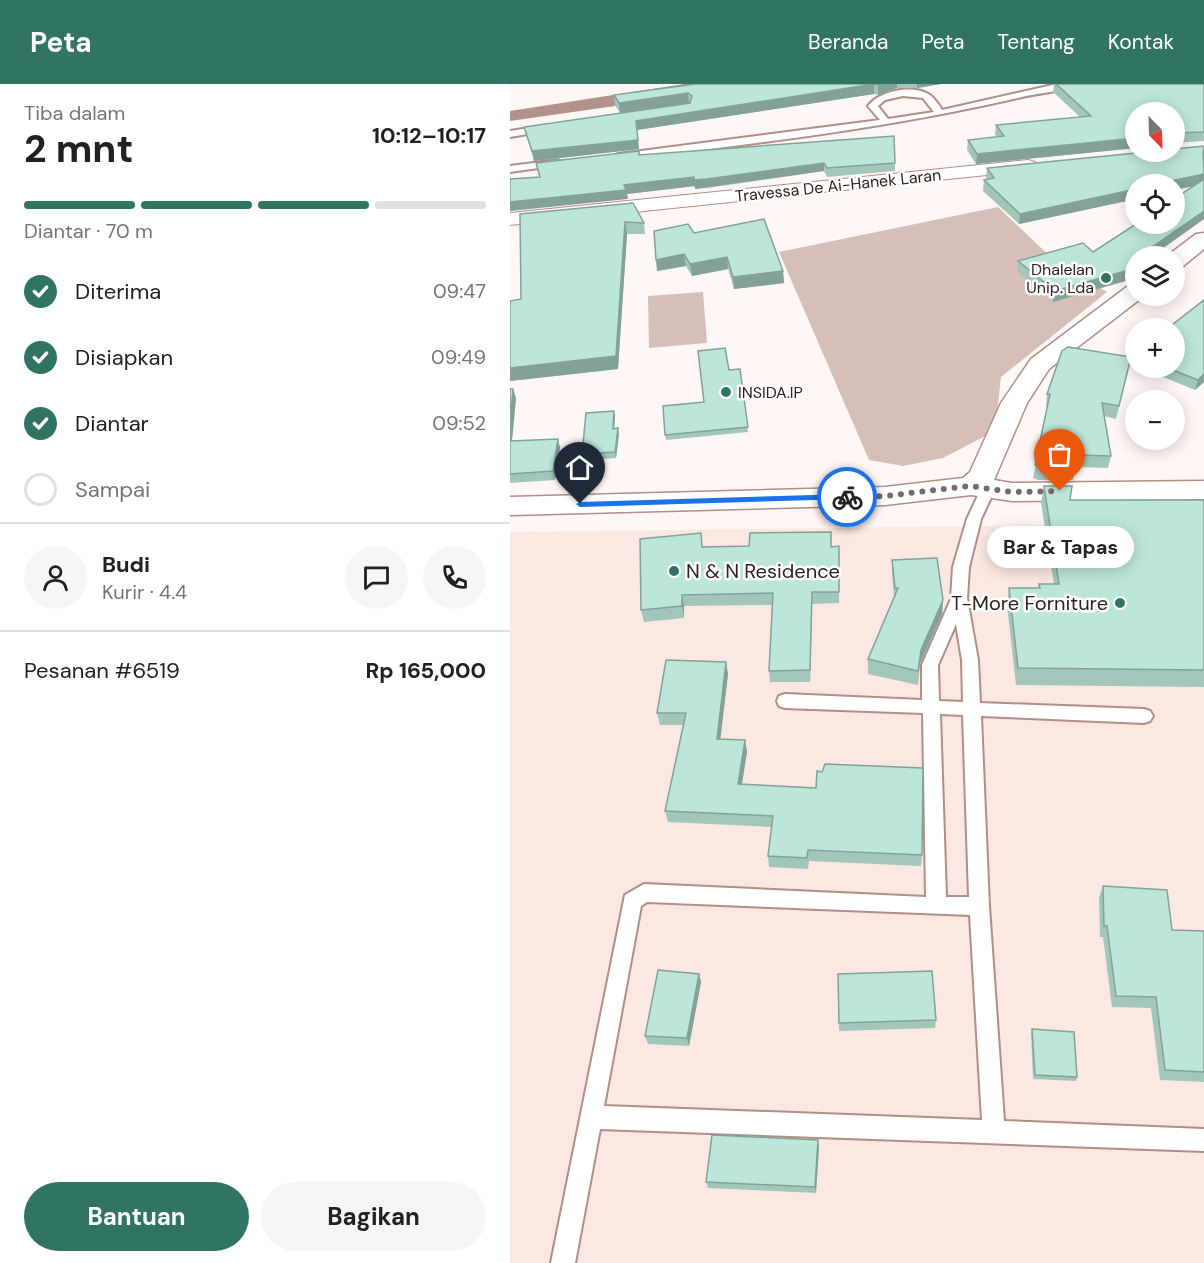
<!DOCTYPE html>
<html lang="id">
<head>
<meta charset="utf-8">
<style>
	body { margin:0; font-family:"DM Sans",sans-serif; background:#f6f6f6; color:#202124; height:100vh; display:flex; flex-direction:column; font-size:22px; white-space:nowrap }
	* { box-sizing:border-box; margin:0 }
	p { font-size:20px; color:#757577 }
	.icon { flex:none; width:33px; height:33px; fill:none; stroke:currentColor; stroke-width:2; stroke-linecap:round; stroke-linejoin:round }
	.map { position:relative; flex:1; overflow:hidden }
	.side { display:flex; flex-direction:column; background:#fff; width:510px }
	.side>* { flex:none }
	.needle { width:39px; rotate:157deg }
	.buttons { position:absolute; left:615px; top:18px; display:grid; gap:12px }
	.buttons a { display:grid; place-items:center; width:60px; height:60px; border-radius:50%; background:#fff; box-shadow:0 3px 15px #0003; font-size:30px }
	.pin { position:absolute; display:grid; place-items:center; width:51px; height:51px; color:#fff; margin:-62px -26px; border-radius:50% 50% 50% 0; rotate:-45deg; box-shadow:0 0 6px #0007 }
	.pin .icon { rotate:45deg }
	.courier { position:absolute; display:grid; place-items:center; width:60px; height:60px; margin:-30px; border:4px solid #1a73e8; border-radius:50%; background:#fff; color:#222; box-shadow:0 2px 8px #0007 }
	.bubble { position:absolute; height:42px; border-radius:21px; background:#fff; box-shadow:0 3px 15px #0003; font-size:20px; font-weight:700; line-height:42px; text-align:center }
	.overview em { font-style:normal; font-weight:700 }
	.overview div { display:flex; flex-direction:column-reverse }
	.overview { display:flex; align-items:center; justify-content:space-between; height:102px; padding:0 24px }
	h1 { font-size:39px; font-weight:700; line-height:45px }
	.bar { display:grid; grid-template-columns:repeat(4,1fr); gap:9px 6px; align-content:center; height:72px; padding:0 24px }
	.bar i { height:8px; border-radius:4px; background:#e0e0e0 }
	.bar .on { background:#327464 }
	.bar p { grid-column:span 4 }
	.line { display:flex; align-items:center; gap:15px; padding:0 24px; border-top:2px solid #e0e0e0 }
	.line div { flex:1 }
	.round { display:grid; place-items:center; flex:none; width:63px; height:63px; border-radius:32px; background:#f6f6f6 }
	ol { padding:0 24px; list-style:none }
	li { display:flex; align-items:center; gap:18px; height:66px }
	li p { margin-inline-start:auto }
	li .icon { padding:6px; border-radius:50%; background:#327464; color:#fff; stroke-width:4 }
	li:last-child { color:#757577 }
	li i { width:33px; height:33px; border:3px solid #e0e0e0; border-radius:50% }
	.button { display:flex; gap:12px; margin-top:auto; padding:12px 24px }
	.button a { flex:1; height:69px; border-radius:36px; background:#327464; color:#fff; font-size:24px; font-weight:700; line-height:69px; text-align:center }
	.button a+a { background:#f6f6f6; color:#202124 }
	header { display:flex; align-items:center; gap:36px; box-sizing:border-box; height:84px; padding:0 30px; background:#327464; color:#fff }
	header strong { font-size:28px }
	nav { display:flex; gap:33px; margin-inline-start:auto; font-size:21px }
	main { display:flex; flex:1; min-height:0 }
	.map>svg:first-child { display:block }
	.built { fill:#fbe8e3 }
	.green { fill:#d7bfb9 }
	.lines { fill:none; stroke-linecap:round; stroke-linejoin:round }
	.canal { fill:#b2928a; fill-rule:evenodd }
	.lane-casing { stroke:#b18e86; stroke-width:4 }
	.street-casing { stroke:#b18e86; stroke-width:2 }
	.secondary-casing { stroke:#b18e86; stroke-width:3 }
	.lane { fill:#fff; fill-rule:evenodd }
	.street { fill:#fff; fill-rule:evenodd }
	.secondary { fill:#fff; fill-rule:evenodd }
	.wall { fill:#a3c6bb }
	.shaded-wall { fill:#84a199 }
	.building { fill:#bde6da; stroke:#84a199; stroke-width:1.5 }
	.route { fill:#1a73e8 }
	.done { stroke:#776b69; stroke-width:6; stroke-dasharray:0 10.8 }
	.poi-dot { fill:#327464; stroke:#fff; stroke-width:2 }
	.labels { text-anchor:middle; stroke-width:5; stroke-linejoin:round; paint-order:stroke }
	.far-street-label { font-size:16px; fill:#2e201d; stroke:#fff }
	.far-poi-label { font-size:16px; fill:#2e201d; stroke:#fff; text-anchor:end }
	.poi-label { font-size:20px; fill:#2e201d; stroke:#fff; text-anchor:start }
</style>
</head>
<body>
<header>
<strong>Peta</strong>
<nav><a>Beranda</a><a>Peta</a><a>Tentang</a><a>Kontak</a></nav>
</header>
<main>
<section class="side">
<div class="overview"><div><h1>2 mnt</h1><p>Tiba dalam</p></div><em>10:12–10:17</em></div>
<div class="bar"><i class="on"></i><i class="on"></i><i class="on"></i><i></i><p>Diantar · 70 m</p></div>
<ol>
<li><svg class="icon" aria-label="check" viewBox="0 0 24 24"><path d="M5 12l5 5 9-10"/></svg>Diterima<p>09:47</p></li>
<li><svg class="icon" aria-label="check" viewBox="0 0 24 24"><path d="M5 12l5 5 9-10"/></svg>Disiapkan<p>09:49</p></li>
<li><svg class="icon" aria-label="check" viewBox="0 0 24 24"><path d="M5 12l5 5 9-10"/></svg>Diantar<p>09:52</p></li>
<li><i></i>Sampai</li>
</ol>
<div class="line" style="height:108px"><a class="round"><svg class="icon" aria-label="person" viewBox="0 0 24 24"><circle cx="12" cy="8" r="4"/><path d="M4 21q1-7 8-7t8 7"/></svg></a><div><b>Budi</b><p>Kurir · 4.4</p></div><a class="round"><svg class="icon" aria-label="chat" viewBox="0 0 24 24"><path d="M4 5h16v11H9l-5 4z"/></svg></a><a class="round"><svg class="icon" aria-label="phone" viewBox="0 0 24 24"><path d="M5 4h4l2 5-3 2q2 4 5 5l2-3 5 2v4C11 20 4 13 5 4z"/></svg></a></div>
<div class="line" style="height:78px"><div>Pesanan #6519</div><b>Rp 165,000</b></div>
<div class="button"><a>Bantuan</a><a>Bagikan</a></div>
</section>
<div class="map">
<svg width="694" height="1179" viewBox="0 0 694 1179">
	<rect width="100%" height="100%" fill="#fff7f5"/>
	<path class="built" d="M694,439v740h-694v-731z"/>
	<path class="green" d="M488,123l58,55 51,30 -106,85 -6,54 -52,27 -40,8 -34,-6 -90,-208z
		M193,208l4,51 -58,5 -1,-52z"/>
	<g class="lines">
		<path class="canal" d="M174,0h29l-3,4 -39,10 -161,23v-10z"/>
		<defs>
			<path id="lane" d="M547,0h22c-10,7 -42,9 -57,13 -133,31 -268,47 -404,63l-5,-3 5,-3 262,-34 -12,-14c12,-16 45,-22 62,-11 5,4 9,10 12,15zM393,12l20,2 11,14 -46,7 -10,-13 7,-6z
				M38,41l5,3 -2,2 -41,7v-6z
				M47,76l3,1v4l-50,7v-6z
				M478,400l7,5 -14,30 -12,48 -2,31 11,62 2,43 164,6 6,2 3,5 -3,5 -6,2 -163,-7 8,190 15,215 200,8v22l-604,-22 -25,134h-24l74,-368 19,-11 282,13 -3,-184 -138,-5 -6,-2 -2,-5 2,-5 6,-2 137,6v-35l29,-66 2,-32 14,-48 14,-30zM446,540l6,36 1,42 -24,-1 -1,-36zM430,630l23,1 6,182h-23zM137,818l323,13 12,205 -378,-14 37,-200z"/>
			<path id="street" d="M518,76l7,2 2,4 -2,4 -525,55v-12z"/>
			<path id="secondary" d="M694,149v16l-22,18 -8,2v-13h-7l29,-22z
				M626,200v12h8l-95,73 -22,34 -33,77 18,3 192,-2v18l-192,2 -41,-6 -86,10 -375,10v-18l375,-10 78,-9 7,-6 31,-69 30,-44 97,-73z"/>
		</defs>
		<use href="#lane" class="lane-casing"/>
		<use href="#street" class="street-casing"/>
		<use href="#secondary" class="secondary-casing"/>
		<use href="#lane" class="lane"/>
		<use href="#street" class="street"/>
		<use href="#secondary" class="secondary"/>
	</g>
	<path class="wall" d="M185,0h246l-24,4h-20l-19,7 -4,-1 -237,36 2,19 -105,12 -10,-34 96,-14 -5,-8 -1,-10z
		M544,0h150v57l-30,2v-31h-38v36l-160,16 -9,-14 1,-10 29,-3 -2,-2 1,-10 84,-8 -27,-25z
		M694,62v73l-52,37 -99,46 -36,-31 1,-10 75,-9 101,-66 -20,4v-6h-38v15l-117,25 -36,-33 1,-11h3l-1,-2 1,-10z
		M129,71l256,8v8l-68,6 -3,-6 -116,17 -13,1v-3l-68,8 1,5 -89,-22 -3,-14z
		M10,130l124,9 1,11h-18l-9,135 -108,12v-80l11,-2z
		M184,149l89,38 1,12 -50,6 -6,-20 -36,7 -6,-10 -29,5z
		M694,216v82l-9,8 -54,-22h33z
		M626,259v22l-6,-2 -14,56 -12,-3 7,40 -3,12 -33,-1 -2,13h-35l-5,-2 14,-71 -1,-1 1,-12 78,-38 2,-5z
		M230,285l8,63 -82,8 -1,-5 39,-33z
		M0,305h3l3,9 -4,43 46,-2 2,9 -5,32 -45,3z
		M105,332l-1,13 5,5 -3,24 -33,2 -1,-6z
		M534,402l26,14h134v187l-188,-2 -9,-80 2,-17h29l1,-4h15l-13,-81z
		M329,462v57l-27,1 -2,78h-40l-1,-11 3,-66 -88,1v12l-40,4 -3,-12 62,-63z
		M382,476l51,40 -1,14 -22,50 -2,21 -50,-11v-15l26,-62 -2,-23z
		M216,578l2,12 -8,65 25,1 2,12 -5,32 180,71 -1,11 -112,-5 -1,8 -39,-2 -1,-11 4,-29 -104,-5 -3,-11 18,-86h-23l-3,-12z
		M593,802l69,44 32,1v151l-44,-2 -9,-72 -39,-1 -9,-70h-3l-1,-40z
		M189,890l2,8 -12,64 -41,-2 -3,-8z
		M426,936l-1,8 -96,3v-8z
		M522,945l45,48 -1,4 -43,-2 -2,-45z
		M308,1056l1,7 -3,46 -108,-5 -2,-6z"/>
	<path class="shaded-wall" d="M364,0v10l-237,36 2,19 -105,12 -2,-10 104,-30z
		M372,0h15v4l-19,7v-10z
		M407,0h24l-24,4z
		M178,9l1,10 -69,10 -1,-10z
		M626,54v10l-160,16 1,-10z
		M314,79v8l-129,18 -1,-9z
		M694,90v10l-30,6v-6h-17z
		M184,93l1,9 -68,8 1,5 -118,12v-9l114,-17z
		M626,105v10l-117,25 1,-10z
		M694,127v8l-52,37h-13z
		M115,138l2,12 -9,135 -108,12v-13z
		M174,170l2,12 -29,5 -1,-11z
		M217,173l1,12 -36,7 -2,-12z
		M626,184v10l-83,24 2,-11z
		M273,187l1,12 -50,6 -1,-12z
		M694,290v8l-9,8 3,-10z
		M3,305l3,9 -5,52 -1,-3v-23z
		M104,327l1,5 -1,18 -1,-5z
		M108,344l1,6 -3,24 -1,-6z
		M48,355l2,9 -5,32 -2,-9z
		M302,508v12l-2,78v-12z
		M172,511l2,11v12l-2,-12z
		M433,516l-1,14 -22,50 -2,21 3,-35z
		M216,578l2,12 -9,77 -2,-12z
		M235,656l2,12 -7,43 -2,-11z
		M189,890l2,8 -12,64 -2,-8z
		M308,1056l1,7 -3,46 -1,-6z"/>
	<path class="building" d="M185,0h187l-4,1 -4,-1 -238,37 2,19 -106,11 -8,-24 166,-24 2,-7 -4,-3 -69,10 -5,-8z
		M546,0h148v48l-28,1 -2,5v-26h-38v26l-159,16 -9,-14 36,-4 -8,-11 95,-9z
		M384,52l1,27 -68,5 -3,-5 -117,16 -13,1v-3l-70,8 2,5 -116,12v-23l30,-2 -4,-14 103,-12v4z
		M694,62l-1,6 1,22 -47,10h-21v5l-116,25 -36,-34 10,-2 -7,-10 159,-16h28v-3z
		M694,95v32l-65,45h-3v12l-81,23 -37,-30 65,-18 10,9 43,-28h38v-25z
		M123,119l11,20 -19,-1 -9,134 -106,12v-67l11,-2 -1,-85z
		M254,135l19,52 -50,6 -6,-20 -37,7 -6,-10 -28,6 -2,-29 34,-7 6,9z
		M694,216v74l-6,6 -30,-12h6v-40h-6z
		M626,259v11l-9,-3z
		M558,263l63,10 -12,49 -17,-3 9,53 -34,-1 -2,13h-35l-5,-3 15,-71h-3l15,-43z
		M215,264l4,22 11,-1 8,58 -83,8 -2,-29 41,-4 -6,-51z
		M0,305h3l-3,35z
		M104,327l-1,18 5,-1 -3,24 -33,2 4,-41z
		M48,355l-5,32 -43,3v-33z
		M534,402h28l-2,14h134v170l-186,-2 -9,-80h31l-1,-4h20z
		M321,448v15l8,-1v46h-27l-2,78 -41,1 4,-78 -91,2v11l-41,4 -1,-71 61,-6 1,14 47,-1 1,-13z
		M427,474l6,42 -22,50 -3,21 -50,-12 30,-71h-3l-3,-28z
		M156,576l60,2 -9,77 28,1 -7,44 78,4 1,-17 5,1 3,-8 98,4 -1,87 -114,-5 -1,8 -39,-2 5,-40 -108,-5 21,-98h-29z
		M593,802l64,4 5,40 32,1v141l-39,-2 -9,-73 -40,-1 -9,-70h-3z
		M148,886l41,4 -12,64 -42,-2z
		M422,887l4,49 -97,3 -1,-49z
		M522,945l42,3 3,45 -42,-2z
		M202,1051l106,5 -3,47 -109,-5z"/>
	<path class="route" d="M337,410l4,3 -1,2 -270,8 -4,-3 4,-2z"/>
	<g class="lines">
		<path class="done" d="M337,413l38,-1 85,-10 42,6 48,-1"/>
	</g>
	<g class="poi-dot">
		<circle cx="596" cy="194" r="6"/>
		<circle cx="216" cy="308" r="6"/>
		<circle cx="164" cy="487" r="6"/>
		<circle cx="610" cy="519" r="6"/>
	</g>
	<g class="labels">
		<g class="far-street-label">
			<text transform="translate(328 101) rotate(-6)" y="6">Travessa De Ai-Hanek Laran</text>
		</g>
		<g class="far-poi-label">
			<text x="584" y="191">Dhalelan<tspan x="584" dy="18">Unip. Lda</tspan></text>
			<text x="228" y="314" text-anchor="start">INSIDA.IP</text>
		</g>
		<g class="poi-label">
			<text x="176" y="494">N &amp; N Residence</text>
			<text x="598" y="526" text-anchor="end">T-More Forniture</text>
		</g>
	</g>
</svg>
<div class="buttons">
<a><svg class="needle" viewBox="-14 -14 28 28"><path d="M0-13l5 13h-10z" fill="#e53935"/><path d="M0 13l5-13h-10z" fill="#757577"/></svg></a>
<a><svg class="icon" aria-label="locate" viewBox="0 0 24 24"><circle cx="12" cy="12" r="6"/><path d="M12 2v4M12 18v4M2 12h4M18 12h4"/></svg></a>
<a><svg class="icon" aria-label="layers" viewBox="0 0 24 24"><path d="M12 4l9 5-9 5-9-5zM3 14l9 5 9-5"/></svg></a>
<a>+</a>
<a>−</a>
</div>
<div class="pin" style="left:550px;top:407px;background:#ea580c"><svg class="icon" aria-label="bag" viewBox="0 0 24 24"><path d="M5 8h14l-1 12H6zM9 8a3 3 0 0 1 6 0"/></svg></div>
<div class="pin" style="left:70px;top:420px;background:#1f2937"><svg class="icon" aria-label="home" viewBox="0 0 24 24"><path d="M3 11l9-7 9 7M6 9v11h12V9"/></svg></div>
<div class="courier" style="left:337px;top:413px"><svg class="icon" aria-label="bike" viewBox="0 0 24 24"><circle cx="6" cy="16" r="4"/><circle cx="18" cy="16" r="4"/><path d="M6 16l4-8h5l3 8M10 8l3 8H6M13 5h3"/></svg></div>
<div class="bubble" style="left:477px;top:442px;width:147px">Bar &amp; Tapas</div>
</div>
</main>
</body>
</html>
